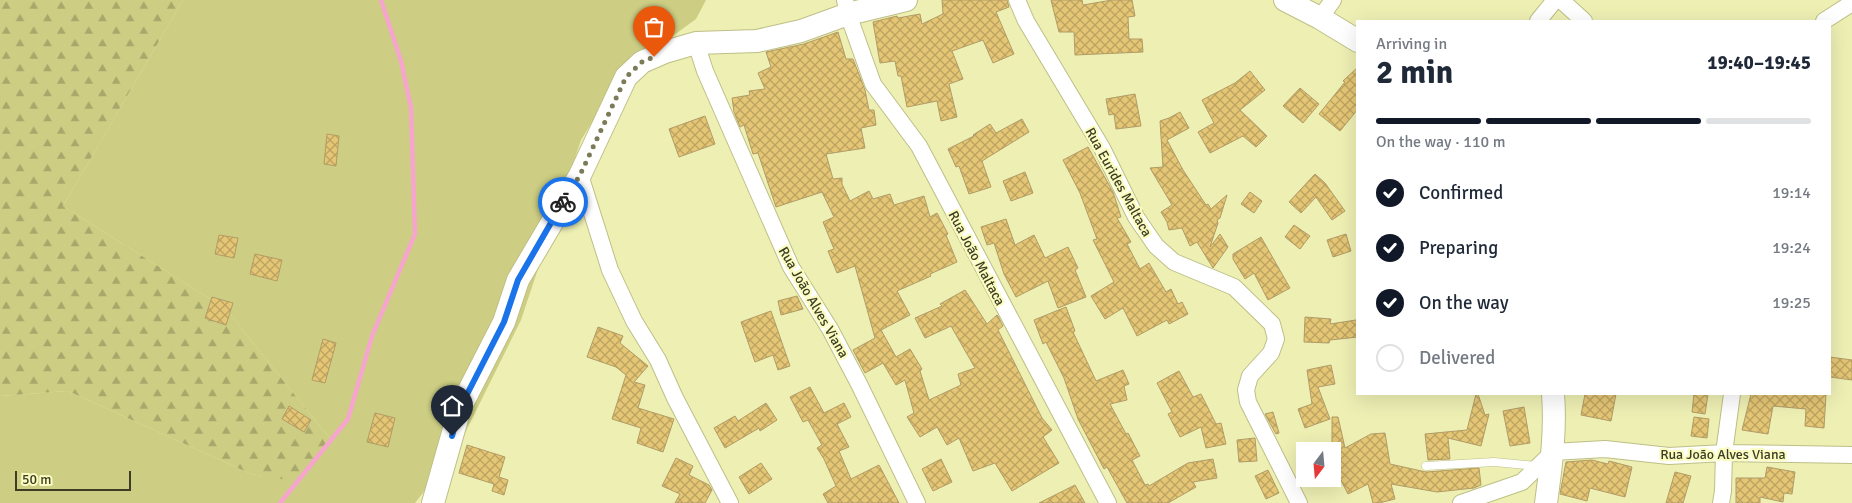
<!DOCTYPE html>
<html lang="en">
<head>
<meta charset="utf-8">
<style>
	body { margin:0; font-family:Signika,sans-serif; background:#f2f2f3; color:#1f2937; height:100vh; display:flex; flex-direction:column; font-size:19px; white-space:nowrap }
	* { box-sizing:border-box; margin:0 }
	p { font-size:16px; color:#747a83 }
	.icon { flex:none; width:28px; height:28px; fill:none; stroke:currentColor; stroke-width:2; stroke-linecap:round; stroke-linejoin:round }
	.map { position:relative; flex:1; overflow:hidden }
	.details { position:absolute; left:1356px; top:20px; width:475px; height:375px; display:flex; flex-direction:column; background:#fff; border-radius:0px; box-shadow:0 5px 20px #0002 }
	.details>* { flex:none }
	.needle { width:32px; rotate:196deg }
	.buttons { position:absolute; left:1296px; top:442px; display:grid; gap:10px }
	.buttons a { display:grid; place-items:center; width:45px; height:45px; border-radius:0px; background:#fff; box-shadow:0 5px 20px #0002; font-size:25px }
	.scale { position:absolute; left:15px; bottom:12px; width:116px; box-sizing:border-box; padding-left:5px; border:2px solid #3d3d25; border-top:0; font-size:14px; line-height:18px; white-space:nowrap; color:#3d3d25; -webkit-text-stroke:4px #fafcc0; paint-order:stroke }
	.pin { position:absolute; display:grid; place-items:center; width:42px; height:42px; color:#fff; margin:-51px -21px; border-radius:50% 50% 50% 0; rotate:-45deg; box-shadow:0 0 5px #0007 }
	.pin .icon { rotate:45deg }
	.courier { position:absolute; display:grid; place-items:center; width:50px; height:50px; margin:-25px; border:4px solid #1a73e8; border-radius:50%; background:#fff; color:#222; box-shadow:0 1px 6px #0007 }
	.summary em { font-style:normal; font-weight:800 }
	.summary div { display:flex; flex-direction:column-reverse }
	.summary { display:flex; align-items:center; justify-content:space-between; height:85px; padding:0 20px }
	h1 { font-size:32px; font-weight:800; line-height:38px }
	.bar { display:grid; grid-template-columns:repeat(4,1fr); gap:8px 5px; align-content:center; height:60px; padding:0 20px }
	.bar i { height:6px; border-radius:4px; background:#e0e1e3 }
	.bar .current { background:#111827 }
	.bar p { grid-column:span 4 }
	ol { padding:0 20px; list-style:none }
	li { display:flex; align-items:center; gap:15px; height:55px }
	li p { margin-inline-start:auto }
	li .icon { padding:5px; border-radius:50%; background:#111827; color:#fff; stroke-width:4 }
	li:last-child { color:#747a83 }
	li i { width:28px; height:28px; border:2px solid #e0e1e3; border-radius:50% }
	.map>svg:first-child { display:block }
	.green { fill:#cdce83 }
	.forest { fill:url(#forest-firs) }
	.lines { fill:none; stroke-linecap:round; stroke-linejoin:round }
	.stream { stroke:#f6a5cc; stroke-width:4.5 }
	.building { fill:url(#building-cross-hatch); stroke:#b19c66 }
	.lane-casing { stroke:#bebf86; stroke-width:9 }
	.street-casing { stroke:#bebf86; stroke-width:18 }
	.secondary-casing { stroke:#bebf86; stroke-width:24 }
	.lane { stroke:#fff; stroke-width:8 }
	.street { stroke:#fff; stroke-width:16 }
	.secondary { stroke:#fff; stroke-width:22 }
	.done { stroke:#7b7b57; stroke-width:5; stroke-dasharray:0 9 }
	.route { stroke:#1a73e8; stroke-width:6 }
	.labels { text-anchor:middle; stroke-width:4.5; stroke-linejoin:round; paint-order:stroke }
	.street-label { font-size:14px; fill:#3d3d25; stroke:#fafcc0 }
</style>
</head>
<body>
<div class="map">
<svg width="1852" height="503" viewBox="0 0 1852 503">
	<defs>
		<pattern id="forest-firs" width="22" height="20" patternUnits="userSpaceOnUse" patternTransform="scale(1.25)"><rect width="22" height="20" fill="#cdce83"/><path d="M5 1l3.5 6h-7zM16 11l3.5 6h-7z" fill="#a8a86b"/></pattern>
		<pattern id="building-cross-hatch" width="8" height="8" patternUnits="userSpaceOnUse" patternTransform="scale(1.25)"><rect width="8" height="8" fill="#e5c675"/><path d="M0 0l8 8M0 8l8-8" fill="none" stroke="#bba260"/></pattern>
	</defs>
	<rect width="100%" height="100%" fill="#edefb3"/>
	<path class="green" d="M183,0h523l-10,19 -74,54 -41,67 -60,180 -64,129 -42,54h-415v-107l68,-5 183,83 43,6 37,-40 -105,-131 -163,-103z"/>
	<path class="forest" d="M0,0h183l-120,206 163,103 105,131 -37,41 -43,-7 -183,-83 -68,5z"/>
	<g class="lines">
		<path class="stream" d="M280,503l68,-84 24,-83 43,-102 -4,-126 -10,-47 -20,-61"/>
	</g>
	<path class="building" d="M942,0h65l2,7 -13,5 18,42 -21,9 -10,-23 -31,11 11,28 -14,5 8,33 -16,4 -4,-20 -30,6 -6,-31h-3l-3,-15 -15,2 -7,-41 24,-6 1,2 22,-4 2,10 21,-10z
		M1051,0h31l1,5 29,-5h20l3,16 -7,1 1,22h13l1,13 -68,3 -1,-23h-15z
		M838,32l8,27h7l12,31 4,20h5l2,15 -15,3 4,20 -39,6 7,25 9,-1v6l8,17 19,-10 4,8 17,-5 4,11 30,-9 6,21 7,-4 11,21 -2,1 11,27 -27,12 1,2 -34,15 13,24 -29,15 15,27 14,-8 12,20 -2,2 9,29 32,-15 -3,-11 17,-6 -24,-42 -26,12 -10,-20 27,-12 -2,-2 25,-14 22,34 10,-9 1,1 5,10 -5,4 44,88 10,12 -9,7 16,26 -47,28 -17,-28 -22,8 -14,-33 -12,7 -10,-18 -17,10 -13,-20 7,-4 -9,-33 -9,5 -13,-22 -18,10 -12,-23 22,-12 -20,-72 -18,7 -9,-22 6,-2 -11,-27 11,-5 -12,-25 -46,15 -18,-54 -5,1 -9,-29 -4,2 -6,-15 -2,-14 18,-3 -1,-4 16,-2 -7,-16 13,-6 -5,-15 38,-8z
		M1358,67v42l-18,22 -21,-17 26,-32 -2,-1z
		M1250,71l15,19 -25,20 27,26 -11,11 -13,-11 -33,17 -12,-21 16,-9 -12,-23 33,-17z
		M1300,88l19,16 -16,19 -20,-17z
		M1135,94l6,32 -25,3 -2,-15 -5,1 -3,-16z
		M1180,112l9,16 -22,12 16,30 23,35 2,-1 3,5 16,-14 -7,23 -3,2 1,3 -8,24 10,-13 8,13 -15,21 -16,-26 -7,4 -8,-18 -13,2 -2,-8 -6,-10 11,-7 -22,-37 13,-1 -3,-46 9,-3z
		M705,116l10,28 -36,13 -10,-28z
		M1022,119l7,13 -47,29 9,26 -22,7 -10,-28 -3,1 -8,-18 26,-13 -1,-1 17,-11 6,9z
		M327,134l12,2 -3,30 -12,-2z
		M1088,147l25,45 8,25 -4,1 14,24 -4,2 13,25 9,-6 17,29 5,-3 7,15 4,-2 6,12 -19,10 -2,-4 -30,16 -14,-28 -18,11 -14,-23 23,-14 -21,-42 4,-1 -17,-46 -17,-33z
		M1025,172l8,21 -22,8 -8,-20z
		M1315,174l10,9 20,28 -13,9 -16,-23 -15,16 -12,-11z
		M1250,192l12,9 -8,12 -13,-9z
		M1006,219l9,26 19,-10 11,23 23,-11 10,21 -3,2 11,27 -28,11 -10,-27 -32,16 -12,-23 -10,-31 -7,2 -6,-18z
		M1294,225l16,11 -10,13 -15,-12z
		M1346,234l5,17 -18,6 -6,-17z
		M219,235l19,3 -4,20 -19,-4z
		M1261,237l29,51 -22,12 -14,-27 -9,6 -12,-20v-5z
		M255,254l27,6 -5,21 -27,-7z
		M797,296l6,13 -22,6 -3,-14z
		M212,297l21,6 -7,22 -21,-7z
		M1066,307l9,24 -2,1 23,49 27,-11 6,14 -5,2 3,14 -17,4 16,30 2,-1 12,23 -8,4 13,25 3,-1 1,2 39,-23 25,-4 4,19 -24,4 3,5 -28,16h-41l-20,-36 -3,2 -26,-50 -14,-41 -18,-36 -3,2 -9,-24z
		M771,311l19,55 -12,4 -5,-15 -18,7 -14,-40z
		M1305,317l26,2 -1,5 26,-4 2,17 -28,3 -1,3 -25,-1z
		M598,327l25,9 -3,7 28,23 -14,16 11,3 -7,23 36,11 -11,33 -26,-9 4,-15 -29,-9 14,-44 -10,-8 -29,-10z
		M323,339l13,4 -11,40 -13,-3z
		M1830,357l22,3v20l-22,-3z
		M1331,365l4,19 -17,3 12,32 -25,9 -7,-19 14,-5 -5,-34z
		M1179,371l14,26 8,-3 15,30 5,-1 5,21 -20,4 -5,-21 -21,10 -12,-23 4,-2 -15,-29z
		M810,387l14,26 20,-10 7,14 -14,7 12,23 -10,4 12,28 28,-14 20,38h-71l-5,-9 13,-8 -12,-27 -7,-11 5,-3 -14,-25 -5,2 -13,-25z
		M1476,394h2l7,21 4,-1 -8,32 -33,-8 2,21 -22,1 -3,-26 42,-4z
		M1585,394h31l-5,27 -30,-6z
		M1694,394h14l-3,20 -13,-2z
		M1751,394h75l-2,34 -19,-2 1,-17 -33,-3 -5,28 -26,-4z
		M766,403l11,17 -17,11 -1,-3 -34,20 -11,-20 21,-12 3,5z
		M289,406l22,14 -7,12 -22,-13z
		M1524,407l6,36 -20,3 -7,-35z
		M1273,412l6,21 -3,1 -11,-20z
		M375,413l20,5 -7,29 -21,-5z
		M1332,417h6l7,31 26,-14 14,-1 5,31 36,8 53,-4 2,17 -7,3 -37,4 -46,-8 4,15 -16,4h-6l-5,-19 -20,10 -16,-31z
		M1694,417l15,2 -2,19 -16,-2z
		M1255,438l2,23 -18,1 -2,-22z
		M467,445l38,12 -6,20 9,3 -4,15 -12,-4 2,-7 -35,-11z
		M676,458l17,8 -4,9 20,10 3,5 -7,13h-30l5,-9 -18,-8z
		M941,459l11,23 -19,9 -11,-22z
		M1592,460l16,4 1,-3 23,6 -7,30 -35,-9 -3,13 -27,-7 6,-32z
		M761,463l11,16 -23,15 -10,-17z
		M1767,467l28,5 -3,22 -8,-1 -1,9 -23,-5v6h-24v-25h29z
		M1268,470l11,23 -13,6 -11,-23z
		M1675,472l16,4 -8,27h-17z
		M1075,485l10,18h-46z"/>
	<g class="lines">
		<defs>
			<path id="lane" d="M1426,466l68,-4 42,4"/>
			<path id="street" d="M845,0l3,14 25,70 46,62 189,357
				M1017,0l9,21 76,127 34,69 20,29 18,16 60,25 38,37 4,15 -5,14 -21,23 -4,14 2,12 51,101
				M1561,0l23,21
				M1320,18l13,-18
				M1538,21l17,-21
				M1824,21l28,-18
				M696,43l9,28 86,196 39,62 29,55 58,119
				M580,175l30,95 24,51 24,39 17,38 55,105
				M1461,503l61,-21 31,-30 52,-3 64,7 55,-3 128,2
				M1721,503l2,-12 1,-38 8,-59"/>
			<path id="secondary" d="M1285,0l35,18 38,23
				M433,503l27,-95 44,-86 14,-42 62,-105 46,-98 16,-15 23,-10 31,-9 61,-2 44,-10 47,-17 58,-14
				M1546,503c5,-37 10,-72 7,-109"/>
		</defs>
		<use href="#lane" class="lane-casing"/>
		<use href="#street" class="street-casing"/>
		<use href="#secondary" class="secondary-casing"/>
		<use href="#lane" class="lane"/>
		<use href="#street" class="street"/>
		<use href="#secondary" class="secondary"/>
	</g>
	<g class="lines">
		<path class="done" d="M563,202l17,-27 46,-98 16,-15 12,-5"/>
		<path class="route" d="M452,436l8,-28 44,-86 14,-42 45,-78"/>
	</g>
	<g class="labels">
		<g class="street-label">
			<text transform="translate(1119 182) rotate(61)" y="5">Rua Eurides Maltaca</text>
			<text transform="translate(977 258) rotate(62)" y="5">Rua João Maltaca</text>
			<text transform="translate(814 302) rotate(60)" y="5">Rua João Alves Viana</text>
			<text x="1723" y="459">Rua João Alves Viana</text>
		</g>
	</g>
</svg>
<div class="buttons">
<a><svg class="needle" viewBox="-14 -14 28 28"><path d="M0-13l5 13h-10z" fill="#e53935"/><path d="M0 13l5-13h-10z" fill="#747a83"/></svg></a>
</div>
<div class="scale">50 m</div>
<div class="pin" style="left:654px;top:57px;background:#ea580c"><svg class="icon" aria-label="bag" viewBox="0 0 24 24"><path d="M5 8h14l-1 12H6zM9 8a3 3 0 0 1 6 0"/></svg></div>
<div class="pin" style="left:452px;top:436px;background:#1f2937"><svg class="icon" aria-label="home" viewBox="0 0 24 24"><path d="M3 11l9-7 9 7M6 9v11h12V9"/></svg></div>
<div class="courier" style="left:563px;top:202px"><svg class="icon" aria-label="bike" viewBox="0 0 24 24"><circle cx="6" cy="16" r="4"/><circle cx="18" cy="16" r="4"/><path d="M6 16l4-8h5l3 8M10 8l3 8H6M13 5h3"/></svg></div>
<section class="details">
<div class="summary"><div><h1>2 min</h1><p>Arriving in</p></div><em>19:40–19:45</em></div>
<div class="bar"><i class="current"></i><i class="current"></i><i class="current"></i><i></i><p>On the way · 110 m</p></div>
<ol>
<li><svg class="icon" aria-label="check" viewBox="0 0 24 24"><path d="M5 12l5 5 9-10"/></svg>Confirmed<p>19:14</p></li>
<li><svg class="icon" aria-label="check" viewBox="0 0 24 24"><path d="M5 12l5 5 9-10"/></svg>Preparing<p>19:24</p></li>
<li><svg class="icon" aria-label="check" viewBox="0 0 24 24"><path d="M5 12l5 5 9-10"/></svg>On the way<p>19:25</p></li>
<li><i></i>Delivered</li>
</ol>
</section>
</div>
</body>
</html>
